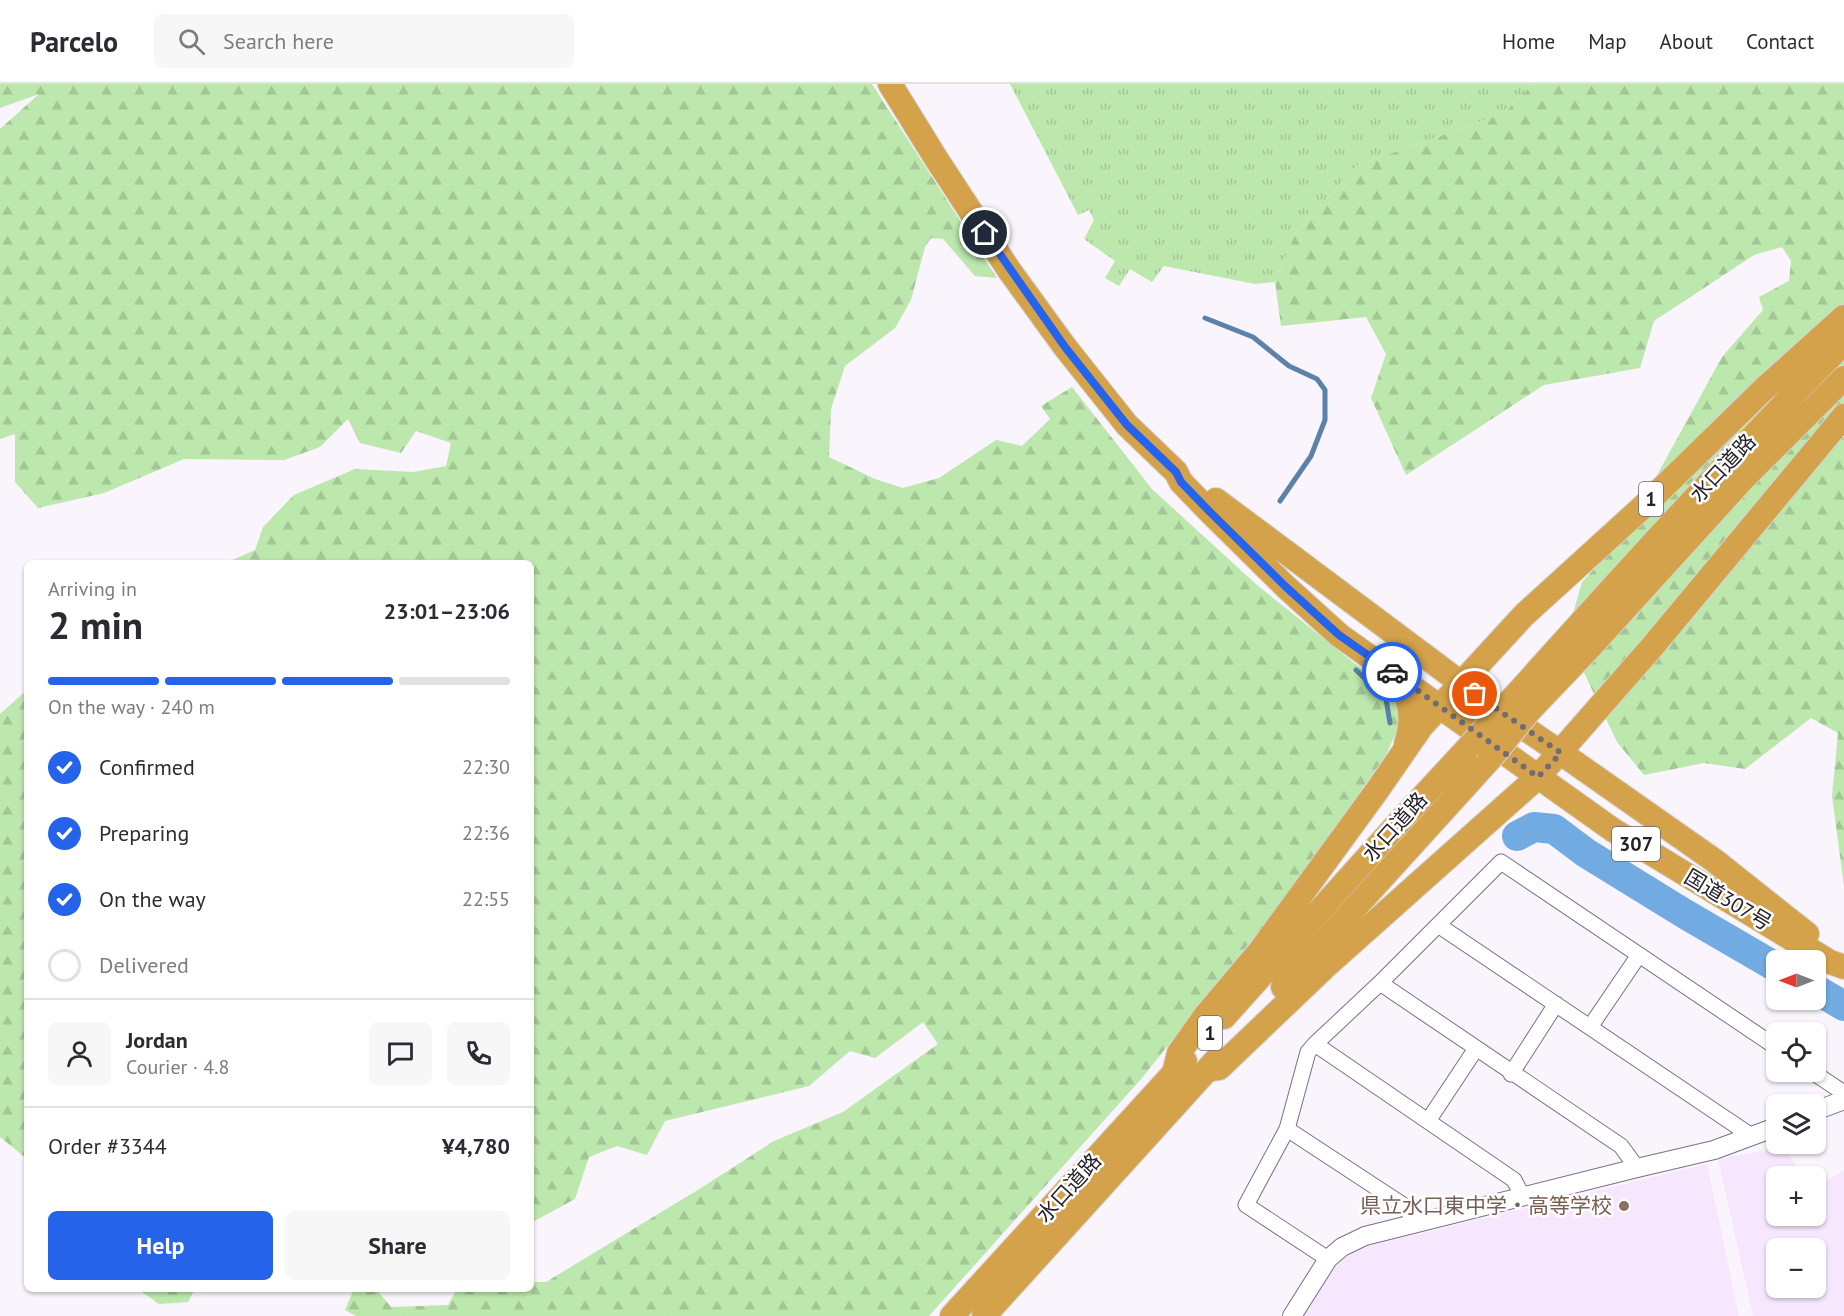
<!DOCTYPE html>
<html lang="en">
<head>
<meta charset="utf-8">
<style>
	body { margin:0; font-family:"PT Sans","Noto Sans JP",sans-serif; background:#f7f7f7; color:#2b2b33; height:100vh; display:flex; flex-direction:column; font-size:22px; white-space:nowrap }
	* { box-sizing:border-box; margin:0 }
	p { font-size:20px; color:#7c7c81 }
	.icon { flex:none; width:33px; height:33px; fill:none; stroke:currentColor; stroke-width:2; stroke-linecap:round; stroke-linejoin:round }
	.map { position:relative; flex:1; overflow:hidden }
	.drawer { position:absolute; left:24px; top:476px; width:510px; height:732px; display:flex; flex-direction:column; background:#fff; border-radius:9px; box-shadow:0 2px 4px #0004 }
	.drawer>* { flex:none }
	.needle { width:39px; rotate:270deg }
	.tools { position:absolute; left:1766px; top:866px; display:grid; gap:12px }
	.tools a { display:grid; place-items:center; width:60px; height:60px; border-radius:9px; background:#fff; box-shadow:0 2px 4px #0004; font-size:30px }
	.pin { position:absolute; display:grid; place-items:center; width:51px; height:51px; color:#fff; margin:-26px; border:3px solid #fff; border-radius:50%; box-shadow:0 2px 6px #0007 }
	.courier { position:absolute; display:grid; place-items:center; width:60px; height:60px; margin:-30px; border:4px solid #2563eb; border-radius:50%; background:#fff; color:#222; box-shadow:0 2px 8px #0007 }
	.headline em { font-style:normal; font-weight:600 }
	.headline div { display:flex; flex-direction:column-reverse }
	.headline { display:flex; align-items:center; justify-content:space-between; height:102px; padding:0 24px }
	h1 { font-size:39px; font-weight:600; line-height:45px }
	.bar { display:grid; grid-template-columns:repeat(4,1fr); gap:9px 6px; align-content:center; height:72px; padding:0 24px }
	.bar i { height:8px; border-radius:4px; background:#e1e1e2 }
	.bar .active { background:#2563eb }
	.bar p { grid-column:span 4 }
	.line { display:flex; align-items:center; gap:15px; padding:0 24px; border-top:2px solid #e1e1e2 }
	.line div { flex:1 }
	.round { display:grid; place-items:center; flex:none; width:63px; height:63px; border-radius:9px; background:#f7f7f7 }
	ol { padding:0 24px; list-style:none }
	li { display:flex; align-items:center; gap:18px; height:66px }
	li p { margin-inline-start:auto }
	li .icon { padding:6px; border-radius:50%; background:#2563eb; color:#fff; stroke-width:4 }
	li:last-child { color:#7c7c81 }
	li i { width:33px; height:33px; border:3px solid #e1e1e2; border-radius:50% }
	.cta { display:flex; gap:12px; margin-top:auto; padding:12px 24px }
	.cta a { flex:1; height:69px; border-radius:9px; background:#2563eb; color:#fff; font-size:24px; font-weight:600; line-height:69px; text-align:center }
	.cta a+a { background:#f7f7f7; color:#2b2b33 }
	header { display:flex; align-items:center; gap:36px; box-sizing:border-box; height:84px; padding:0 30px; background:#fff; border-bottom:2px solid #e1e1e2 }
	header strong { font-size:28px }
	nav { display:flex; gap:33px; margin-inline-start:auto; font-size:21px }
	.search { width:420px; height:54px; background:#f7f7f7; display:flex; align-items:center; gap:15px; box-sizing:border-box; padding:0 21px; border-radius:9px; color:#7c7c81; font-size:22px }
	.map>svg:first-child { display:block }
	.built { fill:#f6e7fe; fill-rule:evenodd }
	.grass { fill:url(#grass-tufts) }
	.forest { fill:url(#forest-firs) }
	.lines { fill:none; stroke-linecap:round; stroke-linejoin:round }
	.stream { stroke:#5c82aa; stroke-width:5 }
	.river { stroke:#72abe1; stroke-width:30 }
	.minor-casing { stroke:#7c6f83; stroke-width:17 }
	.tertiary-casing { stroke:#7c6f83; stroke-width:20 }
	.trunk-casing { stroke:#d4d3d4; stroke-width:26 }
	.minor { stroke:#fff; stroke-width:15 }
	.tertiary { stroke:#fff; stroke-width:18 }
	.trunk { stroke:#d4a24a; stroke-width:24 }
	.trunk-bridge-casing { stroke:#d4d3d4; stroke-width:26; stroke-linecap:butt }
	.trunk-bridge { stroke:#d4a24a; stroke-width:24 }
	.done { stroke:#716c74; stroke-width:6; stroke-dasharray:0 10.8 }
	.route { stroke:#2563eb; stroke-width:8 }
	.education-dot { fill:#8d6e63; stroke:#fff; stroke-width:2 }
	.labels { text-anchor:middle; stroke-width:5; stroke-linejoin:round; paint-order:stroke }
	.shield { fill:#fff; stroke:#68646a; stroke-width:1.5 }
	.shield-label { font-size:20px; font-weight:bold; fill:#27222a }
	.street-label { font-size:21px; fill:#27222a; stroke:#fff }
	.education-label { font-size:21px; fill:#785e54; stroke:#fff; text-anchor:end }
</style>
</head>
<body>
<header>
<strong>Parcelo</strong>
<div class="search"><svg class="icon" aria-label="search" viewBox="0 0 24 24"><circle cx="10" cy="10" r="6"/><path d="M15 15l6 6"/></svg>Search here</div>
<nav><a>Home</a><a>Map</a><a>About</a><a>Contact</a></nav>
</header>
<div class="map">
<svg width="1844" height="1232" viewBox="0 0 1844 1232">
	<defs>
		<pattern id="grass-tufts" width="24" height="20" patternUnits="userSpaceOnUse" patternTransform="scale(1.5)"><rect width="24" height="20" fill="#bce7ad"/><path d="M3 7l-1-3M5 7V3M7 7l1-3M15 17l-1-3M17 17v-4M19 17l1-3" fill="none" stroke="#a2c695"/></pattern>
		<pattern id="forest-firs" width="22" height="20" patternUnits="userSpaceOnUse" patternTransform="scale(1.5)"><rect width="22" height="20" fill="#bce7ad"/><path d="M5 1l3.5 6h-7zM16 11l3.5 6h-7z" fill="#a2c695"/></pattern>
	</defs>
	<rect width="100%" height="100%" fill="#faf4fd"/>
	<path class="built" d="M1784,1063l18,29h-26v39h39v-27l29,-18v146h-91l-35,-157zM1776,1164h39v39h-39z
		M1707,1080l32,152h-436l30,-48 24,-19z"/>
	<path class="grass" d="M1010,0h523l-30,30 -145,51 -62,67 -21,50 -20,2 -91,-18 -12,16 -22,-13 -11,17 -14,-8 10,-17 -31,-22 10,-19 -5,-10 -11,5z"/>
	<path class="forest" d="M0,0h872l125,194 -22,-2 -32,-37 -12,-1 -6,9 -14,53 -16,28 -50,38 -14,43 -2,48 46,22 28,9 36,-10 57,-38 26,6 28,-27 -9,-13 31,-19 80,102 105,96 122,98 19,21 2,20 -14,31 -102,145 -142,178 -213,238h-573l-11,-6 9,-21h22l15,18 57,-2 9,-16 74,-1v-6h15l155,-94 73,-47 69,-29 95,-68 -15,-22 -48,36 -25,-7 -41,35 -144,35 -18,34 -30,-9 -28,11 -14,42 -44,24v-661h-303l27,-12 8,-23 31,-32 61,-26 58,3 33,-6 5,-23 -35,-12 -15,22 -41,-10 -12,-24 -28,28 -36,13 -100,-1 -80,34 -66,15 -23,-26v-48l-15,5v-310l39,-35 -39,14z
		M1533,0h311v802l-12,-90 6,-63 -27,-15 -66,51 -41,-6 -60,12 -27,-33 -40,-84 -9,-27 14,-49 41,-45 99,-180 41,-47 -4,-13 30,-16 2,-20 -9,-14 -28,8 -100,66 -14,47 -96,17 -138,90 -35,-77 15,-44 -20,-37 -85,9 -6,-44 21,-50 62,-67 145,-51z
		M27,606v469l-27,-22v-423z
		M138,1205h57l-7,13 -29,2z"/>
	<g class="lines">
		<path class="stream" d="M1205,234l48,19 36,29 28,13 8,11v30l-14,36 -31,45
			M1356,586l30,29 4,24"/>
		<path class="river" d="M1517,752l17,-9 20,2 32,24 99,61 91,53
			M1815,905l29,17"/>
		<defs>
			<path id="minor" d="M1438,841l315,212
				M1380,899l241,163 16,22
				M1590,943l49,-72
				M1315,960l199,136 9,17
				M1811,987l33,22
				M1511,990l45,-70
				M1428,1037l47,-71
				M1287,1045l116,76 14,18
				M1328,1175l-82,-54 41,-76 21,-77 7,-8 65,-61 121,-121 275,185"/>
			<path id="tertiary" d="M1815,1027l29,-11
				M1292,1232l36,-57 14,-12 23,-11 272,-68 77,-18 62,-23"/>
			<path id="trunk" d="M890,0l47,76 72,110 56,77 62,78 49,47 5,10 28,29 77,76 53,48 274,195 217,132 14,5
				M1216,416l273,204 72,49 154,108 92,73
				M1396,591c14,25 19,41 10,69
				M1513,614c108,-120 217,-241 331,-355
				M1530,626l62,-65 151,-166 101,-101
				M1283,903l206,-227
				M1224,933l179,-199 64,-69
				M1207,986l12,-2 108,-103 211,-188 114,-130 192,-231
				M1174,989l5,-20 27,-38 54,-64 116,-159 45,-65 103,-112 122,-111 119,-116 79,-71
				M952,1232l233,-255
				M984,1232l233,-257"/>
		</defs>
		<use href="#minor" class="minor-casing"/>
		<use href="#tertiary" class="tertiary-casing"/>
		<use href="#trunk" class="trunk-casing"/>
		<use href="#minor" class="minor"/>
		<use href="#tertiary" class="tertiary"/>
		<use href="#trunk" class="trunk"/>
		<defs>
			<path id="trunk-bridge" d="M1467,665l46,-51
				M1489,676l41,-50"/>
		</defs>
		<use href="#trunk-bridge" class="trunk-bridge-casing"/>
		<use href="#trunk-bridge" class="trunk-bridge"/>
	</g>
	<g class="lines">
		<path class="done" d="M1392,588l146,105 23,-24 -86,-59"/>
		<path class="route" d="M985,149l80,114 62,78 49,47 5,10 28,29 77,76 53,48 53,37"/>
	</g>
	<circle class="education-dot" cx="1624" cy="1122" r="6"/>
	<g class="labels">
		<g class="shield">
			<rect x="1639" y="398" width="24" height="34" rx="4.5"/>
			<rect x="1612" y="743" width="48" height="34" rx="4.5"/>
			<rect x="1198" y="932" width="24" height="34" rx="4.5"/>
		</g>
		<g class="shield-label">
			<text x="1651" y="422">1</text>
			<text x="1636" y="767">307</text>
			<text x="1210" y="956">1</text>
		</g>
		<g class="street-label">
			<text transform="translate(1723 384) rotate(-47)" y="7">水口道路</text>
			<text transform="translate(1395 743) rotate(-48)" y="7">水口道路</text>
			<text transform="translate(1728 816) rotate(31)" y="7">国道307号</text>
			<text transform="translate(1069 1104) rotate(-48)" y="7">水口道路</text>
		</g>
		<g class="education-label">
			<text x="1612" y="1129">県立水口東中学・高等学校</text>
		</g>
	</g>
</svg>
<div class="tools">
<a><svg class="needle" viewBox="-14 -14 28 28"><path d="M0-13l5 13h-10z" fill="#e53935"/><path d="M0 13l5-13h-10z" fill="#7c7c81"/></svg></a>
<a><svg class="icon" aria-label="locate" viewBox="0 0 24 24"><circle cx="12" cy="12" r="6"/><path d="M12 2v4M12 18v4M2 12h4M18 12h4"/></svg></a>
<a><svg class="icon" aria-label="layers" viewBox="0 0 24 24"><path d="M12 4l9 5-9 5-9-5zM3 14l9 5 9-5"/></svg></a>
<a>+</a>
<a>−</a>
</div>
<div class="pin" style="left:1475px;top:610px;background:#ea580c"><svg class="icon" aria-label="bag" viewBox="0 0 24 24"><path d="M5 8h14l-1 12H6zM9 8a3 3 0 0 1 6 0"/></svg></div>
<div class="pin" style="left:985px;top:149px;background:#1f2937"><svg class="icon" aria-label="home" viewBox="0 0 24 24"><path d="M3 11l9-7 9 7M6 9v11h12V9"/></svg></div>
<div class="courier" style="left:1392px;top:588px"><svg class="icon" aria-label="car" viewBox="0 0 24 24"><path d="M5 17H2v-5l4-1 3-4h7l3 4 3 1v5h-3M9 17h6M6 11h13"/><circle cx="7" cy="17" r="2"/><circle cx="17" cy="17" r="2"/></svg></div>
<section class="drawer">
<div class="headline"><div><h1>2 min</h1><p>Arriving in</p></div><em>23:01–23:06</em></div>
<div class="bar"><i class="active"></i><i class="active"></i><i class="active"></i><i></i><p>On the way · 240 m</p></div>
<ol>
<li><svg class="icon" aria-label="check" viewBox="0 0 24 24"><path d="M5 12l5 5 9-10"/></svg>Confirmed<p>22:30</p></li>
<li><svg class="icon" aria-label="check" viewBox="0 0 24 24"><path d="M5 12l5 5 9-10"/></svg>Preparing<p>22:36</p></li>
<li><svg class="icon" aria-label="check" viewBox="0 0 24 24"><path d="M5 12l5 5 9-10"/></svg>On the way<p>22:55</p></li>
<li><i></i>Delivered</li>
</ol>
<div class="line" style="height:108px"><a class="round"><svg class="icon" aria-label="person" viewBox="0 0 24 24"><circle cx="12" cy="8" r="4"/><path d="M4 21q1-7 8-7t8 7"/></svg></a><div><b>Jordan</b><p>Courier · 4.8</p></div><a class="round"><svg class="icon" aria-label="chat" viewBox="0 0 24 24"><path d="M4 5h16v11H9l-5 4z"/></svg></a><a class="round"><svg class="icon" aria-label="phone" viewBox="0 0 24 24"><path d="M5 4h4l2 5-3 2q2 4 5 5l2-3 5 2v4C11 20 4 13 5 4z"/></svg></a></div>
<div class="line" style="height:78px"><div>Order #3344</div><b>¥4,780</b></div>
<div class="cta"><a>Help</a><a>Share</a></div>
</section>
</div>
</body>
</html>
